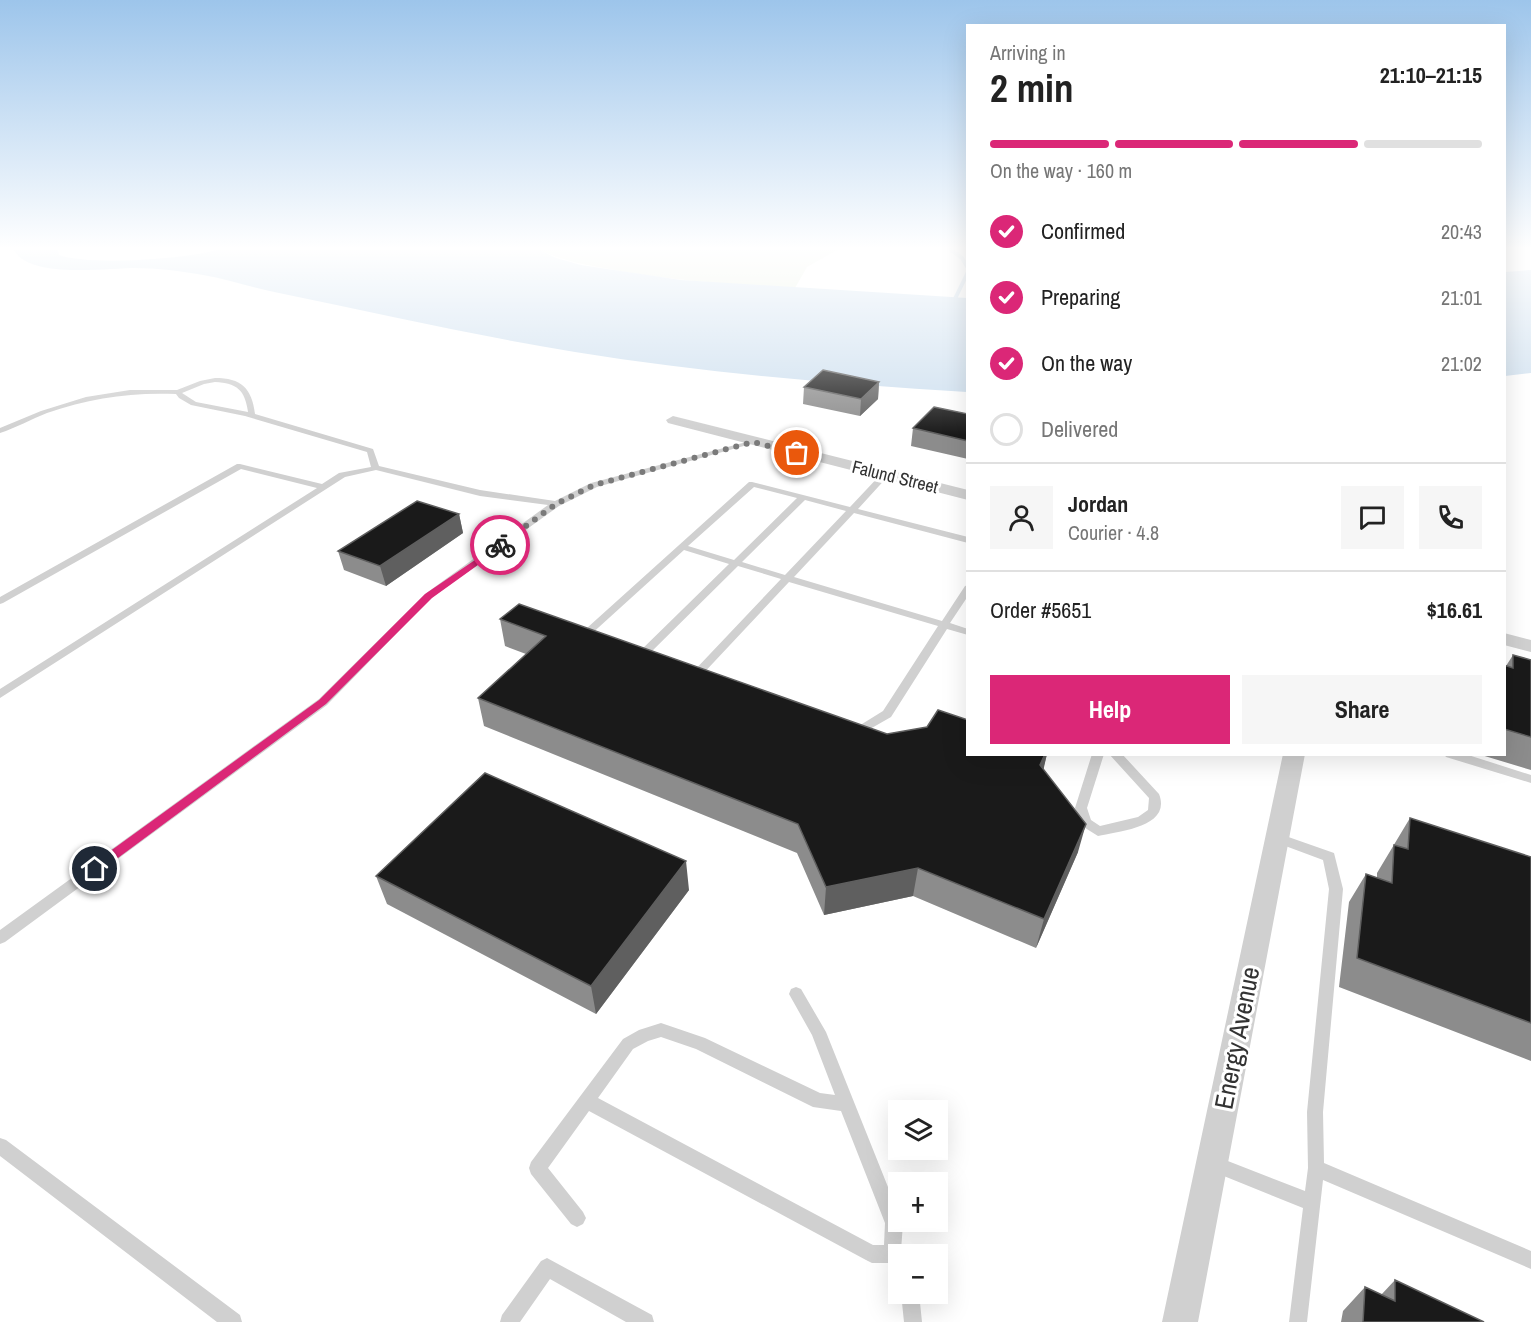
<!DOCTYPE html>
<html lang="en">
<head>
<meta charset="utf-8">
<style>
	body { margin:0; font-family:"Archivo Narrow",sans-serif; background:#f6f6f6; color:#222; height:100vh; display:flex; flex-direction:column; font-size:22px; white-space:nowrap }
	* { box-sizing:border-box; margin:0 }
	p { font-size:20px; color:#767676 }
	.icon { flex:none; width:33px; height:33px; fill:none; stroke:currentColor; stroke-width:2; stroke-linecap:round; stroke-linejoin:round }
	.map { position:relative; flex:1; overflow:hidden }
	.details { position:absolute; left:966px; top:24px; width:540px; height:732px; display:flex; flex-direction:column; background:#fff; border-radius:0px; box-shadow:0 6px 24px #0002 }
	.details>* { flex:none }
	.controls { position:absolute; left:888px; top:1100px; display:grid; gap:12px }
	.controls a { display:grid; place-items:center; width:60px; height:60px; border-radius:0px; background:#fff; box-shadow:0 6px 24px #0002; font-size:30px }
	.pin { position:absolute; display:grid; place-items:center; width:51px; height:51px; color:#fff; margin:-26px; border:3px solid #fff; border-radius:50%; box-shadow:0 2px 6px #0007 }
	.courier { position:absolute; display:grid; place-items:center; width:60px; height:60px; margin:-30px; border:4px solid #db2777; border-radius:50%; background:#fff; color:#222; box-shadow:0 2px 8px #0007 }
	.headline em { font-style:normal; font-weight:700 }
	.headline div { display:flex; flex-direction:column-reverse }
	.headline { display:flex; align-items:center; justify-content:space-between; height:102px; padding:0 24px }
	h1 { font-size:39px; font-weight:700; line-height:45px }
	.bar { display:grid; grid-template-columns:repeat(4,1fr); gap:9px 6px; align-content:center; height:72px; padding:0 24px }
	.bar i { height:8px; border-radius:4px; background:#e0e0e0 }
	.bar .current { background:#db2777 }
	.bar p { grid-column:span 4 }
	.line { display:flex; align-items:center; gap:15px; padding:0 24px; border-top:2px solid #e0e0e0 }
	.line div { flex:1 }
	.round { display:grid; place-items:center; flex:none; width:63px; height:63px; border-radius:0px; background:#f6f6f6 }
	ol { padding:0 24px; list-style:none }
	li { display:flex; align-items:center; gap:18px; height:66px }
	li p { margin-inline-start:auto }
	li .icon { padding:6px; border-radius:50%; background:#db2777; color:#fff; stroke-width:4 }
	li:last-child { color:#767676 }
	li i { width:33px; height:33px; border:3px solid #e0e0e0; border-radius:50% }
	.action { display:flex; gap:12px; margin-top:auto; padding:12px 24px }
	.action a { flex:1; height:69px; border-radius:0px; background:#db2777; color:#fff; font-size:24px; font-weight:700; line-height:69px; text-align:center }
	.action a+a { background:#f6f6f6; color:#222 }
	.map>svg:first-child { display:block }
	.green { fill:#e7efe1 }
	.water { fill:#cddfef }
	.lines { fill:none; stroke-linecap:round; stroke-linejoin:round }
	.stream { stroke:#cddfef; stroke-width:4 }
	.lane { fill:#d0d0d0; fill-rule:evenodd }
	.street { fill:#d0d0d0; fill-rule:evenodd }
	.wall { fill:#8c8c8c }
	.shaded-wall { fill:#5f5f5f }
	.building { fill:#1a1a1a; stroke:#5f5f5f; stroke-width:1.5 }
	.route { fill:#db2777 }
	.done { stroke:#7a7a7a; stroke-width:6; stroke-dasharray:0 10.8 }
	.labels { text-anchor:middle; stroke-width:6; stroke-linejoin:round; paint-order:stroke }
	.far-street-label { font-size:18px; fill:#333; stroke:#fff }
	.near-street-label { font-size:26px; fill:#333; stroke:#fff }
</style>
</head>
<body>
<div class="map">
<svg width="1531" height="1322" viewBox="0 0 1531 1322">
	<rect width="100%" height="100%" fill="#fff"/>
	<path class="green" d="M540,250h297l-30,17 -12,21c-59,-3 -117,-7 -175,-17 -28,-5 -55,-9 -80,-21z"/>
	<path class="water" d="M14,250h44l1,5c31,11 125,4 158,-5h323l16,8 25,7 100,15 286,18v94c-131,-8 -262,-19 -392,-40 -99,-16 -198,-39 -296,-59 -26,-5 -51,-14 -76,-18 -23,-4 -45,-7 -68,-7 -28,0 -106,11 -121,-18z
		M1531,270v103l-26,3v-104z"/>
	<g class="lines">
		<path class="stream" d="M951,250l11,8 6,10
			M952,305l16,-33"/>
		<path class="lane" d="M215,378c26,0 37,10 40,36l118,35 6,17 101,24 75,11 36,-18 163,-43 4,2 -161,45 -38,19 -128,92 -104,107 -322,237 -5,2v-14l319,-231 106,-105 123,-89 -68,-9 -104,-26 -31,7 -345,221v-9l317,-201 -76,-19 -238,134 -3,1v-7l237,-133h3l82,20 17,-11 32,-6 -4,-15 -122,-36 -54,-11 -12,-7 -3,-4c-45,-2 -86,4 -129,19 -16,6 -31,15 -47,20v-5l41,-17 45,-14 44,-7h47l23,-9zM215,382c22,1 30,8 33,30l-52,-10 -14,-9 22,-9z
			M882,473h3l4,2 -31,34 110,28v6l-114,-30 -60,64 148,44 23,-35 3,-1v11l-18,27 18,6v6l-21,-6 -56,88 -21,12 -13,4 -9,-1 -2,-3 2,-3 14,-2 21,-13 55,-85 -149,-44 -90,96h-8l-1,-2 1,-2 90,-95 -43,-13 -94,93h-8l-1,-2 1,-2 93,-91 -45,-14 -96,87v3h-8l-3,-3 172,-155h3l98,25zM754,487l43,11 -63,62 -46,-14zM805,500l41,11 -61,64 -43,-13z
			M1092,754h12l-17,54 4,12 9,6 38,-9 10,-7 1,-12 -40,-44h13l37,40c13,33 -40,37 -61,42l-16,-10 -7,-18z
			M1444,754h21l66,21v8l-85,-26z
			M1277,833l57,20 9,36 -20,223 1,51 207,88v18l-208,-89 -16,142h-18l14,-114 -94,-38 -2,-6 2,-6 6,-2 90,35 3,-23 -1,-56 22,-223 -6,-29 -51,-19 -1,-3 1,-3z
			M796,987l5,2 25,43 72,180v9h4l1,2 -2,28 2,3h-5v17l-6,-3 -4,-5h-16l-6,-3 -277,-149 -41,57 35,44 3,6 -3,6 -6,3 -6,-3 -40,-50 -2,-6 2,-6 92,-123 16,-9 22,-7 44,15 115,55 15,2 -23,-60 -23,-41 2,-5zM661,1037l35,12 117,58 28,4 44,112 -1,22h-11l-275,-147 35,-49 15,-8z
			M0,1138l6,2 234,175 2,7h-25l-217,-166z
			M547,1258l105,57 2,7h-28l-76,-43 -30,43h-20l2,-7 39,-54z
			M901,1293h18l3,29h-18z"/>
		<path class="street" d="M673,416l295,74v10l-300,-77 -2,-3z
			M1504,633l27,7v12l-27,-7z
			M1283,754h22l-107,568h-36z"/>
	</g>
	<path class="wall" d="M879,382l-1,17 -18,17 -57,-12 1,-17z
		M968,414v45l-57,-13 2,-18z
		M459,514l4,19 -77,53 -42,-16 -6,-19z
		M500,619l387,115 160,20 -4,15 35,83 -42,96 -123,-52 -89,19 -27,-62 -313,-127 -6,-28 48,-44 -21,-8z
		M1513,655l18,5v110l-53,-16h26v-89l2,1z
		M1410,818l121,39v204l-192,-74 10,-85 17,-28 11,4v-5z
		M376,876l313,14 -93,124 -209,-110z
		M1395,1280l89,42h-143l2,-11 22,-24 16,8z"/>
	<path class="shaded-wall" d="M879,382l-1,17 -18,17 1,-17z
		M459,514l4,19 -77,53 -6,-20z
		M1045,754h2l-5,22 -2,-11z
		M1086,824l-8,28 -42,96 8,-29z
		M686,861l3,29 -93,124 -5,-28z
		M918,868l-5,28 -89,19 2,-28z"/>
	<path class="building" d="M823,370l56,12 -18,17 -57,-12z
		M934,407l34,7v27l-55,-13z
		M417,501l42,13 -79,52 -42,-15z
		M519,604l368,130 40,-7 11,-17 30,10v34h77l-5,11 46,59 -42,95 -126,-51 -92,19 -28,-63 -320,-126 68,-62 -46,-17z
		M1513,655l18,5v77l-27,-8v-64l9,3z
		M485,773l201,88 -95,125 -215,-110z
		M1410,818l121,39v166l-174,-65 9,-84 26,9 2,-38 14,4z
		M1395,1280l89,42h-121l2,-35 30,14z"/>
	<linearGradient id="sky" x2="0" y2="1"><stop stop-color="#9dc5eb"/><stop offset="0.57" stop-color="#fff"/><stop offset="1" stop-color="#fff" stop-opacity="0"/></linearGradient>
	<rect width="1531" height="435" fill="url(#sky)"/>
	<path class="route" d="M500,543l4,2 -1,2 -71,51 -106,106 -227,168h-8v-7l228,-165 106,-106z"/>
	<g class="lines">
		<path class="done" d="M500,545l56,-41 38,-19 159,-43 44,11"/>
	</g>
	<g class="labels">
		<g class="far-street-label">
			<text transform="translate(895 477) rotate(14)" y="6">Falund Street</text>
		</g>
		<g class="near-street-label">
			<text transform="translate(1237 1038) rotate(-79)" y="9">Energy Avenue</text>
		</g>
	</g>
</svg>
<div class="controls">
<a><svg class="icon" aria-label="layers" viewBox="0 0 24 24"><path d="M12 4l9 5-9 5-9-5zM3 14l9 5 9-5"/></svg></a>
<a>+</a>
<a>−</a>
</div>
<div class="pin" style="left:797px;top:453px;background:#ea580c"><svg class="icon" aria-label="bag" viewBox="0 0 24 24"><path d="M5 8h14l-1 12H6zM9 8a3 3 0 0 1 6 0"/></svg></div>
<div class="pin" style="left:95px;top:869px;background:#1f2937"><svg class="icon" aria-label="home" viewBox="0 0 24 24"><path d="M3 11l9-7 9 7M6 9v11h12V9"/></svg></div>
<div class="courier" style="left:500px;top:545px"><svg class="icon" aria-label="bike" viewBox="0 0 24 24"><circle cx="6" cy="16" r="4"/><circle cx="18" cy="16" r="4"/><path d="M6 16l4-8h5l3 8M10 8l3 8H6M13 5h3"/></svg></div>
<section class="details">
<div class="headline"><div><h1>2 min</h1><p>Arriving in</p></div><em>21:10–21:15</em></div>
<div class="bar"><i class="current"></i><i class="current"></i><i class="current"></i><i></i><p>On the way · 160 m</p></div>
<ol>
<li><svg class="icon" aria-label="check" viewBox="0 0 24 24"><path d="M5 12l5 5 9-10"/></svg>Confirmed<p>20:43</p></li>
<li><svg class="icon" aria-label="check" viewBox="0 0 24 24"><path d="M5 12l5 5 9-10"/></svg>Preparing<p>21:01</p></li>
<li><svg class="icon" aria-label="check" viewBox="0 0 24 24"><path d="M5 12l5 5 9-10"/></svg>On the way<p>21:02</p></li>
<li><i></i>Delivered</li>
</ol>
<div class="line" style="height:108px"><a class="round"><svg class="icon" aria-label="person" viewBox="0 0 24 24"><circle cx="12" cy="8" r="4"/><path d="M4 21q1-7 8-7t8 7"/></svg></a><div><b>Jordan</b><p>Courier · 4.8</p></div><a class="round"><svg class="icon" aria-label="chat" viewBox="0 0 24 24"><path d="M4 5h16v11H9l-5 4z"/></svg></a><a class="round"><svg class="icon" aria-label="phone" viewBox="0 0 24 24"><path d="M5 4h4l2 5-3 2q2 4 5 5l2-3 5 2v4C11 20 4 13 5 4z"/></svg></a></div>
<div class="line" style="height:78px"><div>Order #5651</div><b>$16.61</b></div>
<div class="action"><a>Help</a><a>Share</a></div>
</section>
</div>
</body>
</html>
